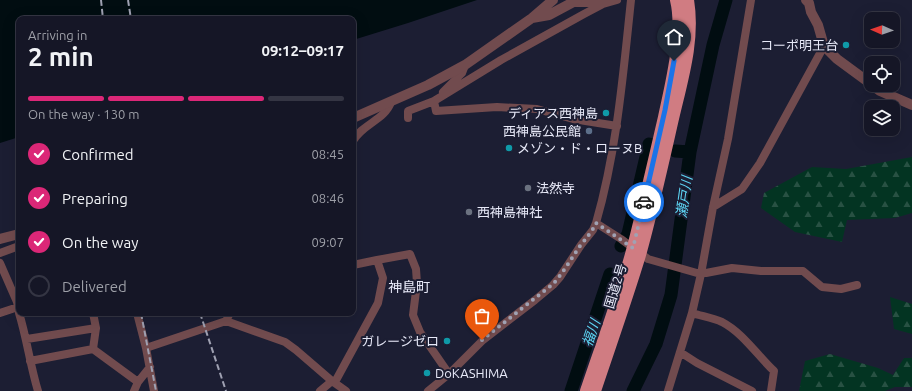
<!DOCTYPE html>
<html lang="en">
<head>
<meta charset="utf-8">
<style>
	body { margin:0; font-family:Ubuntu,"Noto Sans JP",sans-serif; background:#222332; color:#f1f3f6; height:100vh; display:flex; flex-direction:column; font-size:15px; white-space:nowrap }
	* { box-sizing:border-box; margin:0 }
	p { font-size:13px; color:#9d9fa7 }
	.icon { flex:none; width:22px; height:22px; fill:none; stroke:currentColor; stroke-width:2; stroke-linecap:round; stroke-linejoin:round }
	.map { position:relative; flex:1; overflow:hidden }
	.side { position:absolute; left:16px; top:16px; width:340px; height:300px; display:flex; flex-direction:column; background:#151626; border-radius:8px; box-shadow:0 4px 16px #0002,0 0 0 1px #343543 }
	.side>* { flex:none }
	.needle { width:26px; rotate:272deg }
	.controls { position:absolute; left:864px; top:12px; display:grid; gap:8px }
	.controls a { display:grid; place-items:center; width:36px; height:36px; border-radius:8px; background:#151626; box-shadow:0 4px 16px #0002,0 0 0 1px #343543; font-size:20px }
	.pin { position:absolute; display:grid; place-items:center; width:34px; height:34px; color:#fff; margin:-41px -17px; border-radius:50% 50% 50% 0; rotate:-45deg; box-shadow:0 0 4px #0007 }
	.pin .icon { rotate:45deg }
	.courier { position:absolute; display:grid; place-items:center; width:40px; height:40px; margin:-20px; border:3px solid #1a73e8; border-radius:50%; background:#fff; color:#222; box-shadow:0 1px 5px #0007 }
	.summary em { font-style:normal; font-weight:700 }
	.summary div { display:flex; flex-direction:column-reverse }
	.summary { display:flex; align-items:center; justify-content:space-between; height:68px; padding:0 12px }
	h1 { font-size:26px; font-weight:700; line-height:30px }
	.bar { display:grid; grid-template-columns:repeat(4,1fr); gap:6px 4px; align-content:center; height:48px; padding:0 12px }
	.bar i { height:5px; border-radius:3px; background:#343543 }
	.bar .current { background:#db2777 }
	.bar p { grid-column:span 4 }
	ol { padding:0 12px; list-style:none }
	li { display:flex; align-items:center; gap:12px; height:44px }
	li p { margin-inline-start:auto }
	li .icon { padding:4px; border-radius:50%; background:#db2777; color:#fff; stroke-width:4 }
	li:last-child { color:#9d9fa7 }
	li i { width:22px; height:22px; border:2px solid #343543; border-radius:50% }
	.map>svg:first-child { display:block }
	.forest { fill:url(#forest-firs) }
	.water { fill:#010d11 }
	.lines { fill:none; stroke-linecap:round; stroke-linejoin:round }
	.river { stroke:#010d11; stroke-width:13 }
	.minor { stroke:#714b4e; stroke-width:8 }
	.tertiary { stroke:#714b4e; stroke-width:10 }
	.trunk { stroke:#d07c82; stroke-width:12 }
	.rail { stroke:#9fa1b2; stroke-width:2; stroke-dasharray:6 3; stroke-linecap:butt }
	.done { stroke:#a0a2b3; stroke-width:4; stroke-dasharray:0 7.2 }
	.route { stroke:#1a73e8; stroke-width:5 }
	.culture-dot { fill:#0f9aa8; stroke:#1c1e33; stroke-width:1.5 }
	.service-dot { fill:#5c6f8a; stroke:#1c1e33; stroke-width:1.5 }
	.worship-dot { fill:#6b7280; stroke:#1c1e33; stroke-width:1.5 }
	.labels { text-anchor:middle; stroke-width:4; stroke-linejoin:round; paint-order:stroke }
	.poi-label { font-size:13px; fill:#e7e9f8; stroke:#1c1e33; text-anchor:end }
	.street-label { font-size:13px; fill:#e7e9f8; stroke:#1c1e33 }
	.water-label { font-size:14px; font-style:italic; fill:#5dd4f3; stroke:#1c1e33 }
	.neighbourhood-label { font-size:14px; fill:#e7e9f8; stroke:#1c1e33 }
</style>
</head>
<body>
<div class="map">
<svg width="912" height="391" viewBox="0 0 912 391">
	<defs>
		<pattern id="forest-firs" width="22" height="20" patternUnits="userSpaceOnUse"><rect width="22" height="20" fill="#033422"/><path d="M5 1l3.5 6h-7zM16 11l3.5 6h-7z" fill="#285143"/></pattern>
	</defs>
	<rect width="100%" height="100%" fill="#1c1e33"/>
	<path class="forest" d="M912,157v56l-17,5 -48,2 -5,22 -47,-10 -34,-24 3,-15 48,-26 34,2z
		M890,297l22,7v30l-18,-5z
		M830,354l48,14 15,7 11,-17h8v29h-17l-10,4h-86l6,-30z"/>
	<path class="water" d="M0,0h477l-69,23 -55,17v-21h-334v118l-19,6z"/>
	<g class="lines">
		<path class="river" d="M675,151l15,1
			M621,246l7,-12 21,-90 3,1
			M571,391l39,-117
			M633,391l23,-47 15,-49 19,-143 23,-107 13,-45"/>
		<path class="minor" d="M631,0c-8,75 -14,150 -35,223l25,16 27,20 49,14h9l26,-5 29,3h42l19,16 19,2 16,-4
			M571,3h19l9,-3
			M443,92l19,-19 3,-8
			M434,101l2,10 61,-4 40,2 36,10 44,7
			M408,118v-7l26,-10 67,-41 83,-46 19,-10 14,-4
			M353,141c9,-17 32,-21 38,-39
			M713,207l29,-18 18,-26 64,-117
			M0,253l19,-7
			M377,260l33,-6 6,15 1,14 -4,32 7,17 29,42
			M0,263l17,39 2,10
			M0,313l18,-6
			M19,313c8,26 11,52 19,78
			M137,313l9,35 8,43
			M692,313c9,3 21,5 30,9 21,11 35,33 52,49l-3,20
			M226,321l59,21 11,8 36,31
			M27,339l69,-11
			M146,348l80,-27 4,-8
			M93,349l3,-21 -3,-15
			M680,352l17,11 55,28
			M30,361l63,-12 45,33
			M335,382l43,-79 5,-25 -6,-18 -24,5
			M134,391l4,-9 12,-15
			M320,391l12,-10 14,10
			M428,391l21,-17 34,-34 52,-40 18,-15 7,-8 21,-32 12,-15 3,-7
			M668,391l24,-78 9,-39 12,-67 15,-68 23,-139"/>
		<path class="tertiary" d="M806,0l3,3 2,9 7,13 6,21 13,13 34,25
			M532,18l17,-3 28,-15
			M872,85l8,6 32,14
			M353,118l75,-33 37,-20 67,-47 21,-18
			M0,239l19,-5"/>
		<path class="trunk" d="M586,391c16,-48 34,-95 47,-144 11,-43 21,-87 31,-130 7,-33 20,-84 12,-117
			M595,391c15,-45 31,-90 45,-136 12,-43 22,-88 32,-132 9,-40 23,-82 16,-123"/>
		<path class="rail" d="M101,0l2,19
			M128,0l3,19
			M141,313l15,78
			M200,313l26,78"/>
	</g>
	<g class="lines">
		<path class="done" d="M482,340l71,-56c10,-11 18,-25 27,-38 6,-8 12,-14 16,-23l37,25 11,-46"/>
		<path class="route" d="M644,202l21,-92 9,-49"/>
	</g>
	<g class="culture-dot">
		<circle cx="846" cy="45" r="4"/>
		<circle cx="606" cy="113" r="4"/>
		<circle cx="509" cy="148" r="4"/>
		<circle cx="447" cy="341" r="4"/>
		<circle cx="427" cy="373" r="4"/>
	</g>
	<circle class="service-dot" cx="589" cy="131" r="4"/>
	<g class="worship-dot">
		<circle cx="528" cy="188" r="4"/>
		<circle cx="469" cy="212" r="4"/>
	</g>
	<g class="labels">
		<g class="poi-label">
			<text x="838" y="50">コーポ明王台</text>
			<text x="598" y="118">ディアス西神島</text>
			<text x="581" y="136">西神島公民館</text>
			<text x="517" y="153" text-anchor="start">メゾン・ド・ローヌB</text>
			<text x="536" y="193" text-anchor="start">法然寺</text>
			<text x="477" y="217" text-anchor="start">西神島神社</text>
			<text x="439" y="346">ガレージゼロ</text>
			<text x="435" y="378" text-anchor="start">DoKASHIMA</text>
		</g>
		<g class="street-label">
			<text transform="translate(615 286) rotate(-73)" y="5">国道2号</text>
		</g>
		<g class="water-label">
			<text transform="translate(684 197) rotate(-82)" y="5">瀬戸川</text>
			<text transform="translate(591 333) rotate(-71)" y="5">福川</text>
		</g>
		<g class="neighbourhood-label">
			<text x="409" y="292">神島町</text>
		</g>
	</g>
</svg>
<div class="controls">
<a><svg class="needle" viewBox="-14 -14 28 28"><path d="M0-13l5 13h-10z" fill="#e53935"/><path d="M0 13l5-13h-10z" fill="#9d9fa7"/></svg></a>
<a><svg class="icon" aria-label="locate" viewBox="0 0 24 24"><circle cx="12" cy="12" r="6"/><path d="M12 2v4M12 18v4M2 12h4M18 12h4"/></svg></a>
<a><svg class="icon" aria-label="layers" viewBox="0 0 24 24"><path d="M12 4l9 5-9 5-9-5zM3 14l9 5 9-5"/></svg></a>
</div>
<div class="pin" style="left:482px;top:340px;background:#ea580c"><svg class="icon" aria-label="bag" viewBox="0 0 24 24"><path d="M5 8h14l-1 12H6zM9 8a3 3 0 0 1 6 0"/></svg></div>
<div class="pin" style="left:674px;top:61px;background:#1f2937"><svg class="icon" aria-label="home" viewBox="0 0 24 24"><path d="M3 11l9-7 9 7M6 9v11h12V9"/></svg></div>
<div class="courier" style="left:644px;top:202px"><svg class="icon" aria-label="car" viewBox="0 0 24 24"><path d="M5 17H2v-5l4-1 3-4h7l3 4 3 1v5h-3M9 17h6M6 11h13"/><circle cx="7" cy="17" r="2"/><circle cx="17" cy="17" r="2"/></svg></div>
<section class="side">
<div class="summary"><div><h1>2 min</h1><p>Arriving in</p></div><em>09:12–09:17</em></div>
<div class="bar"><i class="current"></i><i class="current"></i><i class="current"></i><i></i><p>On the way · 130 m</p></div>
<ol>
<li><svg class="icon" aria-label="check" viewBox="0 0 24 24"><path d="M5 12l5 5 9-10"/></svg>Confirmed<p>08:45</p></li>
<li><svg class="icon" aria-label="check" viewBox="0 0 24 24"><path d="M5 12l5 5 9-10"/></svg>Preparing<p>08:46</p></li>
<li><svg class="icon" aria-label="check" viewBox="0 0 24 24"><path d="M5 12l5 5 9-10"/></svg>On the way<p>09:07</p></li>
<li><i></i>Delivered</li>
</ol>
</section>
</div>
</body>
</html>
